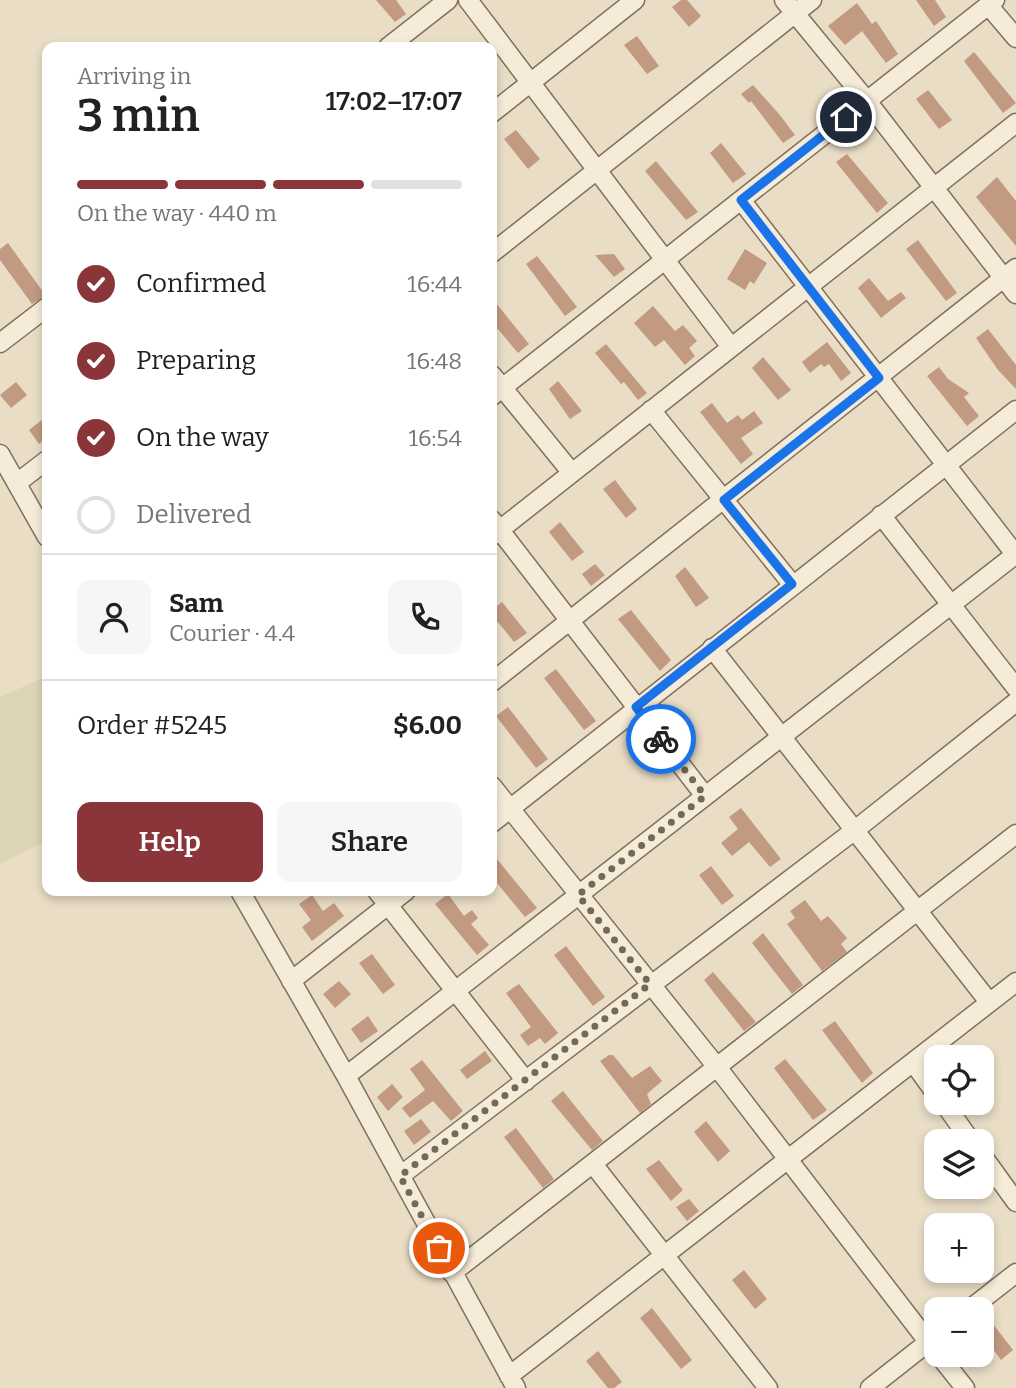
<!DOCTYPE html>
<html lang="en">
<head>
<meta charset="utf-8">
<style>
	body { margin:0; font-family:Bitter,serif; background:#f6f6f6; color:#202124; height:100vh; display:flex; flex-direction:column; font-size:26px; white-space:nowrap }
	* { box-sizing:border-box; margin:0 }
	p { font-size:23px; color:#757577 }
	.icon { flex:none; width:38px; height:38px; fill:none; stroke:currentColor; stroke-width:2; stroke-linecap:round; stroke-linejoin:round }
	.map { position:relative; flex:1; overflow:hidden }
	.drawer { position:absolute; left:42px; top:42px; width:455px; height:854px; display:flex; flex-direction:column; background:#fff; border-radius:14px; box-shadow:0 4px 10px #0003 }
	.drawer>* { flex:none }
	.controls { position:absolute; left:924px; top:1045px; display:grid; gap:14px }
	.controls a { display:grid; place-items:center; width:70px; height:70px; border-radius:14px; background:#fff; box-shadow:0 4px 10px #0003; font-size:35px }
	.pin { position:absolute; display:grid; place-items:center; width:60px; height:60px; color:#fff; margin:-30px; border:4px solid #fff; border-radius:50%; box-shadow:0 2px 7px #0007 }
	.courier { position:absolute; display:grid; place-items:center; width:70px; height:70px; margin:-35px; border:5px solid #1a73e8; border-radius:50%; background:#fff; color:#222; box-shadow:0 2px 9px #0007 }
	.overview em { font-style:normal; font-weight:600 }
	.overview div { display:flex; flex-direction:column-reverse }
	.overview { display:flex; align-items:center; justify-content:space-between; height:119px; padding:0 35px }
	h1 { font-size:46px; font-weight:600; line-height:52px }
	.bar { display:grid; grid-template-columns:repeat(4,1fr); gap:10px 7px; align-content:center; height:84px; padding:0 35px }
	.bar i { height:9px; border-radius:5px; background:#e0e0e0 }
	.bar .on { background:#89353a }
	.bar p { grid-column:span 4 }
	.line { display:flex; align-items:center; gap:18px; padding:0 35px; border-top:2px solid #e0e0e0 }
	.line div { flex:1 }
	.round { display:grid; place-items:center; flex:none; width:74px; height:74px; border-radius:14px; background:#f6f6f6 }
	ol { padding:0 35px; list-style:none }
	li { display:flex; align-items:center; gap:21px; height:77px }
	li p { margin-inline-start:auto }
	li .icon { padding:7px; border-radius:50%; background:#89353a; color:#fff; stroke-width:4 }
	li:last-child { color:#757577 }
	li i { width:38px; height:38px; border:4px solid #e0e0e0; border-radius:50% }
	.cta { display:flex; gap:14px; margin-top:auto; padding:14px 35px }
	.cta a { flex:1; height:80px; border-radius:14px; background:#89353a; color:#fff; font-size:28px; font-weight:600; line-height:80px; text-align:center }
	.cta a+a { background:#f6f6f6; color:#202124 }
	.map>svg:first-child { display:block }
	.farmland { fill:#ddd5b5 }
	.building { fill:#c29981 }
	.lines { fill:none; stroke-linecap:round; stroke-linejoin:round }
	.minor-casing { stroke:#826f5e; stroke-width:21 }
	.minor { stroke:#f4ebd8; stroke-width:18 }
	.done { stroke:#73685a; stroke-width:7; stroke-dasharray:0 12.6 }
	.route { stroke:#1a73e8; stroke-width:9 }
</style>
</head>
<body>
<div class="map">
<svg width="1016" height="1388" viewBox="0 0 1016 1388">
	<rect width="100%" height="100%" fill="#e9ddc6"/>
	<path class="farmland" d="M45,677l2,164 -47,23v-167z"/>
	<path class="building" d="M376,0h20l10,14 -11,8z
		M681,0h6l14,16 -12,11 -17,-20z
		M916,0h19l11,17 -12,9z
		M857,3l15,21 4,-3 22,33 -12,9 -24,-32 -17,14 -17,-19z
		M637,36l22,30 -12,8 -23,-29z
		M974,52l42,51 -13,10 -39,-52z
		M753,85l26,29 16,21 -12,8 -32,-42 -2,2 -8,-9z
		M928,90l24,30 -13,9 -23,-30z
		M516,130l24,29 -12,10 -24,-30z
		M721,143l25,31 -13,9 -23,-30z
		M847,154l41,49 -11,10 -41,-51z
		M656,161l42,51 -12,8 -41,-49z
		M997,177l19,24v45l-40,-49z
		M918,240l39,53 -11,8 -40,-52z
		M8,243l38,53 -14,8 -32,-44v-11z
		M745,249l22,14 -13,21 -4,-3 -5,9 -18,-11z
		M614,254l11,15 -11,8 -19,-22z
		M537,256l40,51 -12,9 -39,-52z
		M869,278l19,23 13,-9 5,6 -25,20 -23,-30z
		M492,298l37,46 -11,9 -20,-24 -6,4z
		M653,306l22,25 8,-6 14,16 -8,7 6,8 -10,9 -21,-25 -9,7 -21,-24z
		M988,329l28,36v24l-18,-19 -22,-32z
		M827,342l24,31 -10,8 -12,-17 -5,3 -3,-3 -11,9 -8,-11z
		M606,344l41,49 -9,7 -14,-18 -3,2 -26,-31z
		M763,357l28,33 -13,10 -26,-32z
		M939,367l9,12 21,14 -5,4 15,19 -12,10 -40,-50z
		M558,381l24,30 -12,8 -21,-30z
		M16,382l11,13 -16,13 -11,-13z
		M712,403l15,20 11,-8 4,5 12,-9 9,12 -22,15 12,16 -12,10 -41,-52z
		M47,416v22l-8,6 -10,-14z
		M615,480l22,29 -11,9 -23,-29z
		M560,522l24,30 -12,9 -23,-29z
		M595,564l10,11 -14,11 -9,-12z
		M685,567l24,31 -13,9 -21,-31z
		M502,602l25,31 -13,9 -16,-20 -6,5v-17z
		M631,610l40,50 -11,11 -42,-52z
		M556,669l40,52 -12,9 -40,-52z
		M508,707l40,52 -12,9 -40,-52z
		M741,808l40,51 -11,8 -21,-25 -17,14 -11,-13 17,-14 -9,-12z
		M492,853l45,55 -12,9 -33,-40z
		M711,866l23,30 -12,9 -23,-30z
		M448,894l16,22 8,-6 6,8 -7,6 18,21 -12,10 -42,-51z
		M312,895l11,16 11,-8 10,13 -32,25 -10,-14 9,-7 -12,-16z
		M805,900l16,21 7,-5 19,22 -6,6 6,8 -25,19 -35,-47 8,-6 -5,-7z
		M763,933l40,52 -11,9 -40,-51z
		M566,946l39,51 -12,9 -39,-51z
		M372,954l23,31 -12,9 -24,-31z
		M713,972l43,50 -12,9 -40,-51z
		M339,981l12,13 -16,14 -12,-14z
		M519,984l39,49 -13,11 -5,-6 -12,8 -8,-11 11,-8 -25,-34z
		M368,1016l10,15 -17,12 -10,-14z
		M835,1021l38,52 -11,10 -40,-53z
		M485,1051l7,10 -25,18 -7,-9z
		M609,1055h4l19,23 18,-12 12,15 -15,13 4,10 -11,9 -40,-52z
		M785,1059l42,51 -14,10 -39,-52z
		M422,1060l41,51 -12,10 -18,-20 -23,17 -8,-10 23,-18 -15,-21z
		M392,1084l11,13 -15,14 -11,-14z
		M563,1091l40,50 -11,9 -41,-49z
		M421,1119l10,13 -17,13 -10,-14z
		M706,1121l24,30 -12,11 -24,-30z
		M516,1128l38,51 -11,9 -39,-51z
		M659,1160l24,30 -12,11 -25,-32z
		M689,1199l10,12 -12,10 -11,-14z
		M744,1270l23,29 -12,10 -23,-29z
		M652,1308l40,52 -11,9 -41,-51z
		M993,1324l20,26 -12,10 -19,-26z
		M598,1351l24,31 -8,6h-6l-22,-27z"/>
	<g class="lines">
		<defs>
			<path id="minor" d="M468,0l263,347
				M784,0l83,101 149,193
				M988,5l28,33
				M388,47l60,-47
				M492,113l143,-113
				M741,200l274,354
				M492,253l320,-253
				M0,343l47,-36
				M492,375l80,98
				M492,396l503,-396
				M651,410l141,174
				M0,454l47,83
				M17,483l30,-23
				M881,515l135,173
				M492,520l213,276
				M492,536l524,-413
				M712,648l277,354
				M492,682l524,-414
				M492,786l225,281 219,285
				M492,823l524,-413
				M240,891l106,185 170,312
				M377,891l149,190
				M291,981l115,-90
				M913,1062l23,32
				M346,1076l670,-522
				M943,1102l28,39
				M982,1155l34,47
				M593,1164l175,224
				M400,1176l455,-346 161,-128
				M452,1273l564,-439
				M970,1309l46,-36
				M938,1354l27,34
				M509,1376l507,-394
				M870,1388l66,-52"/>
		</defs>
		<use href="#minor" class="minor-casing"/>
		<use href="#minor" class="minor"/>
	</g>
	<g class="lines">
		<path class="done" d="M439,1248l-39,-72 250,-192 -72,-89 127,-99 -44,-57"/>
		<path class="route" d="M661,739l-25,-32 156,-123 -68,-84 155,-122 -138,-178 105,-83"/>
	</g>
</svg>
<div class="controls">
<a><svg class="icon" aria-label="locate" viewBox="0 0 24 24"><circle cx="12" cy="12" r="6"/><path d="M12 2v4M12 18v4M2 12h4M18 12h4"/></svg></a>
<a><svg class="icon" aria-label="layers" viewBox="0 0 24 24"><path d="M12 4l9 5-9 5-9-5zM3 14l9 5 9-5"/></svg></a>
<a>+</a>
<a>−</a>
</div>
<div class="pin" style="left:439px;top:1248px;background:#ea580c"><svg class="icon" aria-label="bag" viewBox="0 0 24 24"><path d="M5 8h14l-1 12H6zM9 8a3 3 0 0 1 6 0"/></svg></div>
<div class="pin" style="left:846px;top:117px;background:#1f2937"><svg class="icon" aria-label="home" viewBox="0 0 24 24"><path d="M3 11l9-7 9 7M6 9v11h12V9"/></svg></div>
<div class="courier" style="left:661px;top:739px"><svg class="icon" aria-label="bike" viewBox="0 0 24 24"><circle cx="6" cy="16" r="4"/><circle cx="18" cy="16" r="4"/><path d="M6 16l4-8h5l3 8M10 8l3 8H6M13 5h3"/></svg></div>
<section class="drawer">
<div class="overview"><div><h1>3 min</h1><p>Arriving in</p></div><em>17:02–17:07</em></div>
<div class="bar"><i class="on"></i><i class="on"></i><i class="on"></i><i></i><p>On the way · 440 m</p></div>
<ol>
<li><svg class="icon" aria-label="check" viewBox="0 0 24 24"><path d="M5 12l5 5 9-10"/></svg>Confirmed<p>16:44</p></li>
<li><svg class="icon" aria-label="check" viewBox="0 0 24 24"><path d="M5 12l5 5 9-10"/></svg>Preparing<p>16:48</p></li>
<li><svg class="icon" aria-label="check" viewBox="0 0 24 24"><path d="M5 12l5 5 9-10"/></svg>On the way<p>16:54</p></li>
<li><i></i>Delivered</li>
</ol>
<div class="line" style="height:126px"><a class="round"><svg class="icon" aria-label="person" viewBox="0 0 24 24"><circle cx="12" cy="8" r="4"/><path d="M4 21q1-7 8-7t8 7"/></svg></a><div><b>Sam</b><p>Courier · 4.4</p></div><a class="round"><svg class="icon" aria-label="phone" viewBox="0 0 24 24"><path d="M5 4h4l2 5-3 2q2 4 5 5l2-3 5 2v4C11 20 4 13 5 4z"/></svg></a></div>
<div class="line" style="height:91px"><div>Order #5245</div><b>$6.00</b></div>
<div class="cta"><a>Help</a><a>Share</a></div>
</section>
</div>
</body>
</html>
